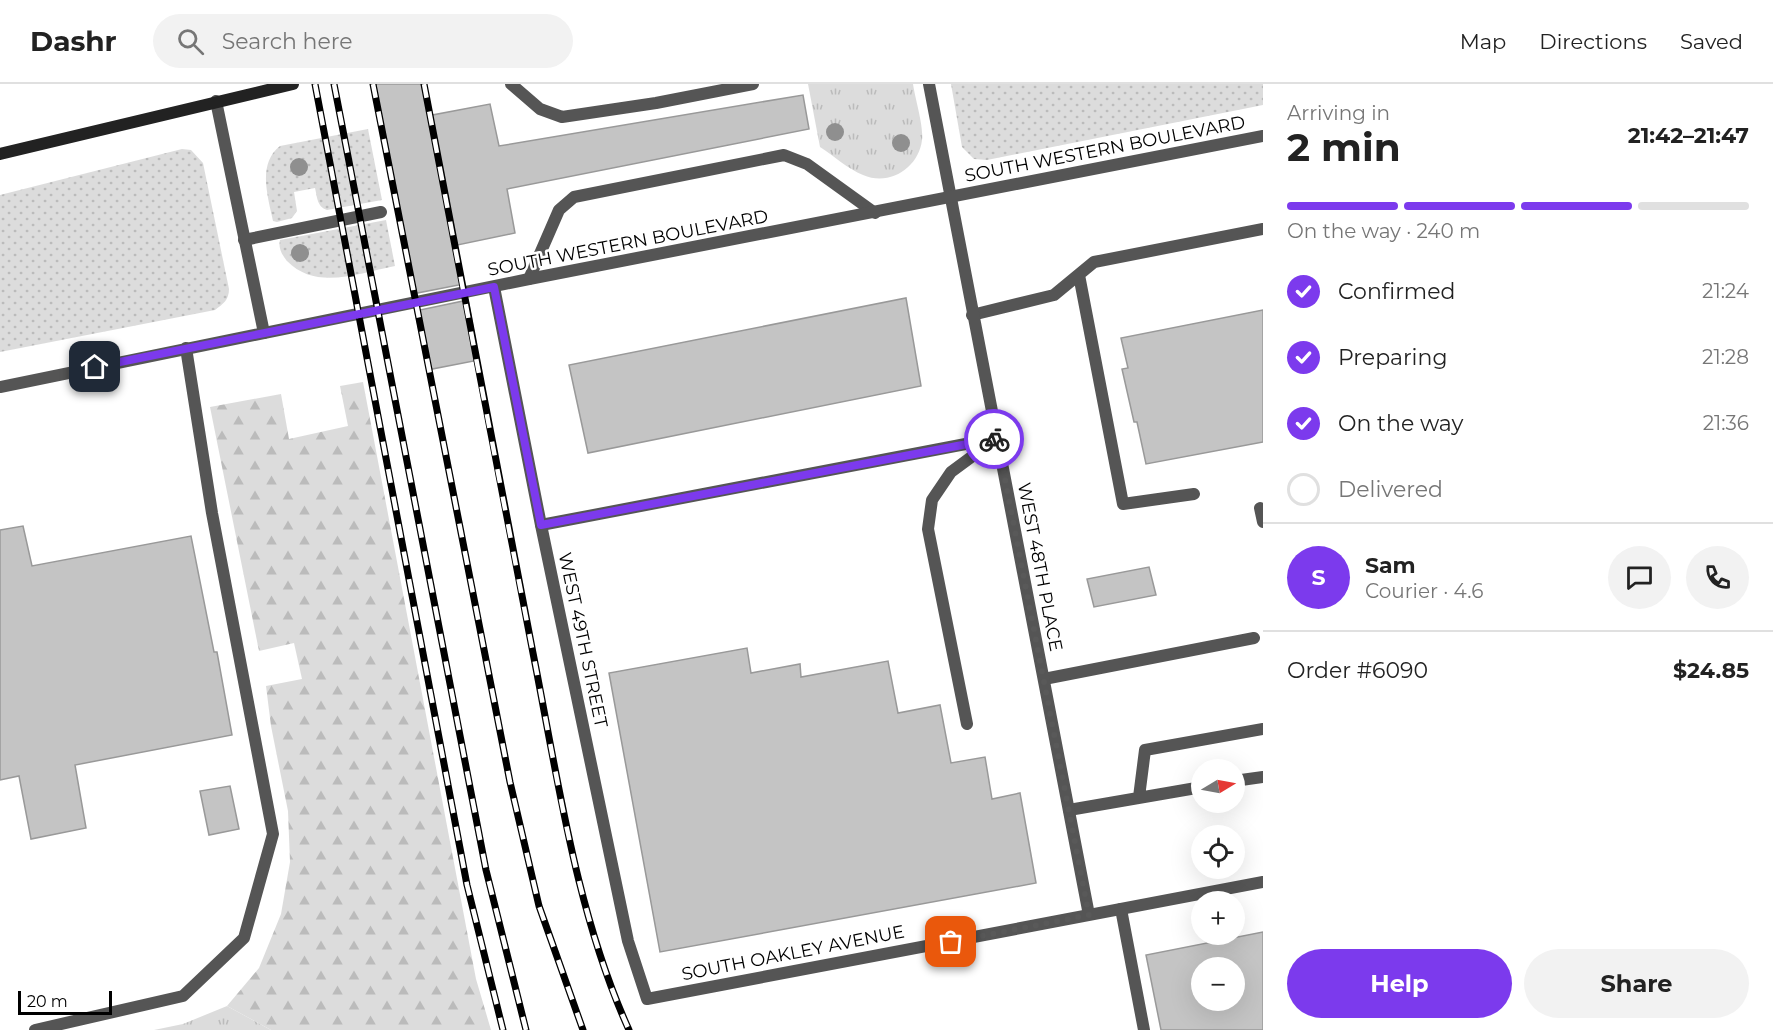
<!DOCTYPE html>
<html lang="en">
<head>
<meta charset="utf-8">
<style>
	body { margin:0; font-family:Montserrat,sans-serif; background:#f2f2f2; color:#222; height:100vh; display:flex; flex-direction:column; font-size:22px; white-space:nowrap }
	* { box-sizing:border-box; margin:0 }
	p { font-size:20px; color:#767676 }
	.icon { flex:none; width:33px; height:33px; fill:none; stroke:currentColor; stroke-width:2; stroke-linecap:round; stroke-linejoin:round }
	.map { position:relative; flex:1; overflow:hidden }
	.side { display:flex; flex-direction:column; background:#fff; width:510px }
	.side>* { flex:none }
	.needle { width:39px; rotate:80deg }
	.tools { position:absolute; left:1191px; top:675px; display:grid; gap:12px }
	.tools a { display:grid; place-items:center; width:54px; height:54px; border-radius:50%; background:#fff; box-shadow:0 6px 24px #0002; font-size:30px }
	.scale { position:absolute; left:18px; bottom:15px; width:94px; box-sizing:border-box; padding-left:6px; border:3px solid #000; border-top:0; font-size:16px; line-height:21px; white-space:nowrap; color:#000; -webkit-text-stroke:4px #fff; paint-order:stroke }
	.pin { position:absolute; display:grid; place-items:center; width:51px; height:51px; color:#fff; margin:-26px; border-radius:12px; box-shadow:0 3px 9px #0006 }
	.courier { position:absolute; display:grid; place-items:center; width:60px; height:60px; margin:-30px; border:4px solid #7c3aed; border-radius:50%; background:#fff; color:#222; box-shadow:0 2px 8px #0007 }
	.headline em { font-style:normal; font-weight:700 }
	.headline div { display:flex; flex-direction:column-reverse }
	.headline { display:flex; align-items:center; justify-content:space-between; height:102px; padding:0 24px }
	h1 { font-size:39px; font-weight:700; line-height:45px }
	.bar { display:grid; grid-template-columns:repeat(4,1fr); gap:9px 6px; align-content:center; height:72px; padding:0 24px }
	.bar i { height:8px; border-radius:4px; background:#e0e0e0 }
	.bar .selected { background:#7c3aed }
	.bar p { grid-column:span 4 }
	.line { display:flex; align-items:center; gap:15px; padding:0 24px; border-top:2px solid #e0e0e0 }
	.line div { flex:1 }
	.round { display:grid; place-items:center; flex:none; width:63px; height:63px; border-radius:32px; background:#f2f2f2 }
	ol { padding:0 24px; list-style:none }
	li { display:flex; align-items:center; gap:18px; height:66px }
	li p { margin-inline-start:auto }
	li .icon { padding:6px; border-radius:50%; background:#7c3aed; color:#fff; stroke-width:4 }
	li:last-child { color:#767676 }
	li i { width:33px; height:33px; border:3px solid #e0e0e0; border-radius:50% }
	.cta { display:flex; gap:12px; margin-top:auto; padding:12px 24px }
	.cta a { flex:1; height:69px; border-radius:36px; background:#7c3aed; color:#fff; font-size:24px; font-weight:700; line-height:69px; text-align:center }
	.cta a+a { background:#f2f2f2; color:#222 }
	header { display:flex; align-items:center; gap:36px; box-sizing:border-box; height:84px; padding:0 30px; background:#fff; border-bottom:2px solid #e0e0e0 }
	header strong { font-size:28px }
	nav { display:flex; gap:33px; margin-inline-start:auto; font-size:21px }
	.search { width:420px; height:54px; background:#f2f2f2; display:flex; align-items:center; gap:15px; box-sizing:border-box; padding:0 21px; border-radius:33px; color:#767676; font-size:22px }
	main { display:flex; flex:1; min-height:0 }
	.map>svg:first-child { display:block }
	.grass { fill:url(#grass-dots) }
	.forest { fill:url(#forest-firs) }
	.park { fill:url(#park-tufts) }
	.building { fill:#c4c4c4; stroke:#999; stroke-width:1.5; fill-rule:evenodd }
	.lines { fill:none; stroke-linecap:round; stroke-linejoin:round }
	.service { stroke:#555; stroke-width:12 }
	.minor { stroke:#555; stroke-width:12 }
	.tertiary { stroke:#555; stroke-width:12 }
	.secondary { stroke:#222; stroke-width:12 }
	.rail-casing { stroke:#000; stroke-width:7 }
	.rail { stroke:#fff; stroke-width:4.5; stroke-dasharray:14; stroke-linecap:butt }
	.tree { fill:#8f8f8f }
	.done { stroke:#595959; stroke-width:6; stroke-dasharray:0 10.8 }
	.route { stroke:#7c3aed; stroke-width:8 }
	.labels { text-anchor:middle; stroke-width:5; stroke-linejoin:round; paint-order:stroke }
	.street-label { font-size:18px; fill:#000; stroke:#fff }
</style>
</head>
<body>
<header>
<strong>Dashr</strong>
<div class="search"><svg class="icon" aria-label="search" viewBox="0 0 24 24"><circle cx="10" cy="10" r="6"/><path d="M15 15l6 6"/></svg>Search here</div>
<nav><a>Map</a><a>Directions</a><a>Saved</a></nav>
</header>
<main>
<div class="map">
<svg width="1263" height="946" viewBox="0 0 1263 946">
	<defs>
		<pattern id="grass-dots" width="8" height="8" patternUnits="userSpaceOnUse" patternTransform="scale(1.5)"><rect width="8" height="8" fill="#dcdcdc"/><path d="M2 2h.1M6 6h.1" fill="none" stroke="#bbb" stroke-width="1.8" stroke-linecap="round"/></pattern>
		<pattern id="forest-firs" width="22" height="20" patternUnits="userSpaceOnUse" patternTransform="scale(1.5)"><rect width="22" height="20" fill="#dcdcdc"/><path d="M5 1l3.5 6h-7zM16 11l3.5 6h-7z" fill="#bbb"/></pattern>
		<pattern id="park-tufts" width="24" height="20" patternUnits="userSpaceOnUse" patternTransform="scale(1.5)"><rect width="24" height="20" fill="#dcdcdc"/><path d="M3 7l-1-3M5 7V3M7 7l1-3M15 17l-1-3M17 17v-4M19 17l1-3" fill="none" stroke="#bbb"/></pattern>
	</defs>
	<rect width="100%" height="100%" fill="#fff"/>
	<path class="grass" d="M951,0h312v21l-276,55 -13,-1 -12,-12z
		M368,45l14,71 -55,10c-10,-3 -10,-14 -12,-22l-21,4 3,19 -5,7 -15,4 -4,-1c-5,-24 -16,-57 7,-75z
		M182,65l9,1 12,13 26,126c0,11 -6,15 -14,21l-215,42v-157z
		M386,136l9,46c-36,7 -79,25 -108,-5 -5,-6 -9,-13 -7,-21z"/>
	<path class="forest" d="M363,298l113,597 15,51h-220l-44,-24 32,-38 22,-54 9,-52 -2,-51 -17,-85 -5,-40 36,-7 -8,-36 -35,8 -49,-244 71,-13 8,45 59,-13 -8,-40z"/>
	<path class="park" d="M808,0h105c2,14 11,43 9,56 -3,27 -32,47 -59,35 -15,-6 -29,-19 -43,-28z
		M227,922l44,24h-117l29,-6z"/>
	<path class="building" d="M372,0h54l6,31 58,-11 9,42 304,-51 6,34 -302,60 8,44 -58,12 7,39 -52,10z
		M906,214l15,88 -333,67 -19,-88z
		M468,216l11,60 -52,10 -12,-59z
		M1263,226v132l-117,22 -9,-42h-3l-12,-53 6,-1 -7,-30z
		M23,442l9,40 159,-30 23,116h3l15,83 -157,30 11,63 -55,11 -12,-63 -19,4v-250z
		M1149,483l7,28 -62,12 -7,-28z
		M747,564l4,25 49,-9 1,13 87,-16 10,52 42,-8 11,58 34,-6 7,42 28,-6 16,90 -376,69 -51,-279z
		M230,702l9,43 -30,6 -9,-44z
		M1263,848v98h-102l-15,-75zM1202,884h32v32h-32z"/>
	<g class="lines">
		<path class="service" d="M511,0l29,25 22,8 94,-14 97,-19
			M244,156l137,-28
			M1079,191l44,229 71,-10
			M529,195l30,-69 15,-13 210,-42 23,9 68,49
			M972,231l82,-20 40,-33 169,-33
			M1260,424l3,14
			M541,441l456,-87
			M1044,595l210,-41
			M967,640l-39,-195 4,-29 19,-28 42,-31
			M1234,697l29,-4
			M1139,713l6,-47 118,-21
			M1069,726l133,-23
			M1121,825l23,121
			M35,946l148,-34 61,-58 29,-104 -61,-321 -26,-165"/>
		<path class="minor" d="M929,0l160,831
			M216,17l48,232
			M494,203l47,238 87,416 19,58 616,-117"/>
		<path class="tertiary" d="M0,303l529,-108 734,-143"/>
		<path class="secondary" d="M0,70l293,-70"/>
		<defs>
			<path id="rail" d="M315,0l152,801 36,145
				M334,0l152,786 40,160
				M373,0l137,698 29,124 44,124
				M424,0c36,190 72,380 109,569 25,126 43,260 96,377"/>
		</defs>
		<use href="#rail" class="rail-casing"/>
		<use href="#rail" class="rail"/>
	</g>
	<g class="tree">
		<circle cx="835" cy="48" r="9"/>
		<circle cx="901" cy="59" r="9"/>
		<circle cx="299" cy="83" r="9"/>
		<circle cx="300" cy="169" r="9"/>
	</g>
	<g class="lines">
		<path class="done" d="M951,858l138,-27 -92,-477 -3,1"/>
		<path class="route" d="M95,283l399,-80 47,238 453,-86"/>
	</g>
	<g class="labels">
		<g class="street-label">
			<text transform="translate(1105 65) rotate(-11)" y="6">SOUTH WESTERN BOULEVARD</text>
			<text transform="translate(628 159) rotate(-11)" y="6">SOUTH WESTERN BOULEVARD</text>
			<text transform="translate(1040 483) rotate(79)" y="6">WEST 48TH PLACE</text>
			<text transform="translate(583 556) rotate(78)" y="6">WEST 49TH STREET</text>
			<text transform="translate(793 869) rotate(-11)" y="6">SOUTH OAKLEY AVENUE</text>
		</g>
	</g>
</svg>
<div class="tools">
<a><svg class="needle" viewBox="-14 -14 28 28"><path d="M0-13l5 13h-10z" fill="#e53935"/><path d="M0 13l5-13h-10z" fill="#767676"/></svg></a>
<a><svg class="icon" aria-label="locate" viewBox="0 0 24 24"><circle cx="12" cy="12" r="6"/><path d="M12 2v4M12 18v4M2 12h4M18 12h4"/></svg></a>
<a>+</a>
<a>−</a>
</div>
<div class="scale">20 m</div>
<div class="pin" style="left:951px;top:858px;background:#ea580c"><svg class="icon" aria-label="bag" viewBox="0 0 24 24"><path d="M5 8h14l-1 12H6zM9 8a3 3 0 0 1 6 0"/></svg></div>
<div class="pin" style="left:95px;top:283px;background:#1f2937"><svg class="icon" aria-label="home" viewBox="0 0 24 24"><path d="M3 11l9-7 9 7M6 9v11h12V9"/></svg></div>
<div class="courier" style="left:994px;top:355px"><svg class="icon" aria-label="bike" viewBox="0 0 24 24"><circle cx="6" cy="16" r="4"/><circle cx="18" cy="16" r="4"/><path d="M6 16l4-8h5l3 8M10 8l3 8H6M13 5h3"/></svg></div>
</div>
<section class="side">
<div class="headline"><div><h1>2 min</h1><p>Arriving in</p></div><em>21:42–21:47</em></div>
<div class="bar"><i class="selected"></i><i class="selected"></i><i class="selected"></i><i></i><p>On the way · 240 m</p></div>
<ol>
<li><svg class="icon" aria-label="check" viewBox="0 0 24 24"><path d="M5 12l5 5 9-10"/></svg>Confirmed<p>21:24</p></li>
<li><svg class="icon" aria-label="check" viewBox="0 0 24 24"><path d="M5 12l5 5 9-10"/></svg>Preparing<p>21:28</p></li>
<li><svg class="icon" aria-label="check" viewBox="0 0 24 24"><path d="M5 12l5 5 9-10"/></svg>On the way<p>21:36</p></li>
<li><i></i>Delivered</li>
</ol>
<div class="line" style="height:108px"><b class="round" style="background:#7c3aed;color:#fff">S</b><div><b>Sam</b><p>Courier · 4.6</p></div><a class="round"><svg class="icon" aria-label="chat" viewBox="0 0 24 24"><path d="M4 5h16v11H9l-5 4z"/></svg></a><a class="round"><svg class="icon" aria-label="phone" viewBox="0 0 24 24"><path d="M5 4h4l2 5-3 2q2 4 5 5l2-3 5 2v4C11 20 4 13 5 4z"/></svg></a></div>
<div class="line" style="height:78px"><div>Order #6090</div><b>$24.85</b></div>
<div class="cta"><a>Help</a><a>Share</a></div>
</section>
</main>
</body>
</html>
